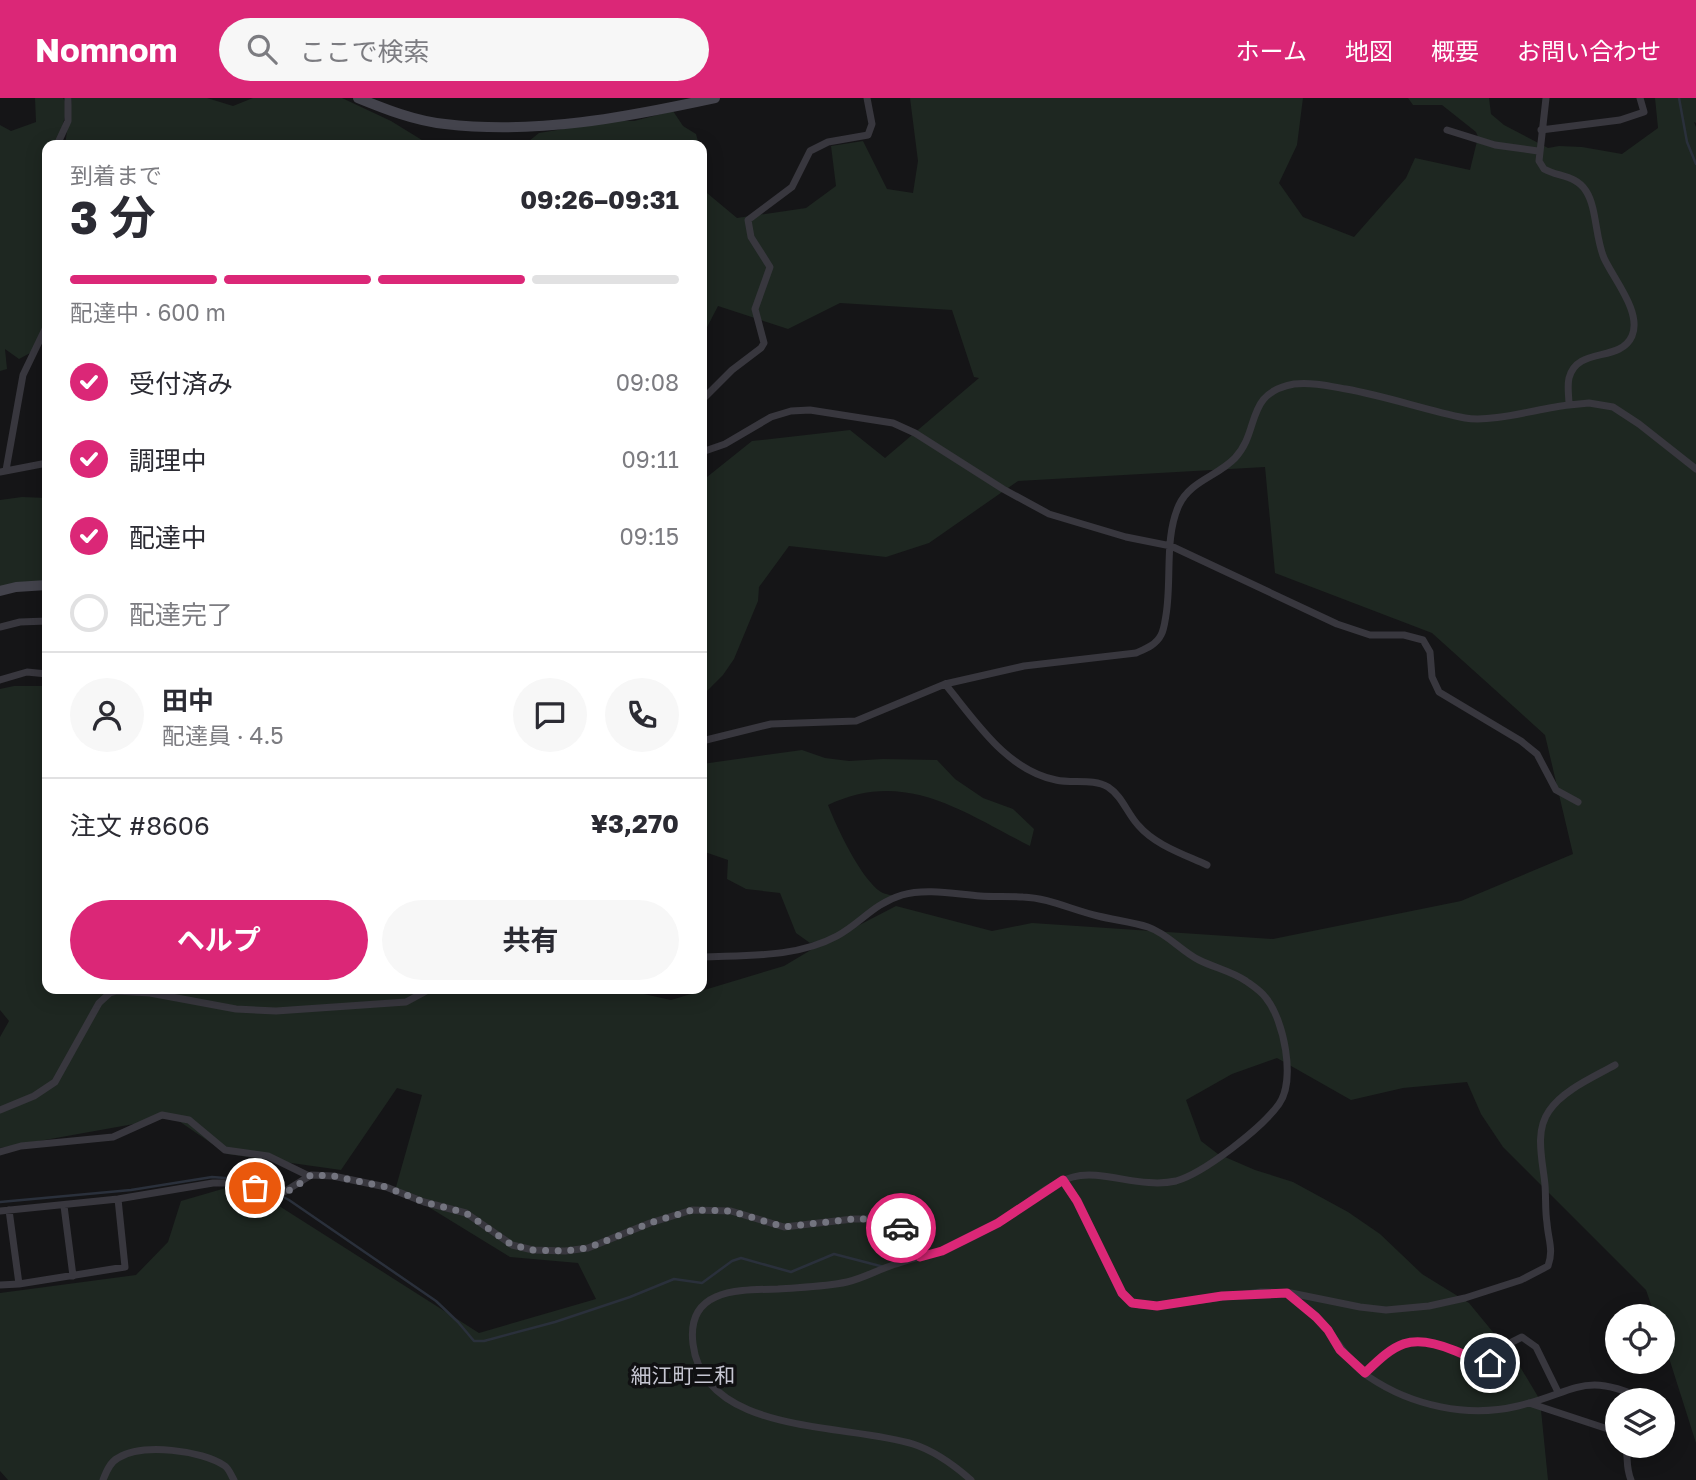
<!DOCTYPE html>
<html lang="ja">
<head>
<meta charset="utf-8">
<style>
	body { margin:0; font-family:"Golos Text","Noto Sans JP",sans-serif; background:#f7f7f7; color:#2b2b33; height:100vh; display:flex; flex-direction:column; font-size:26px; white-space:nowrap }
	* { box-sizing:border-box; margin:0 }
	p { font-size:23px; color:#7c7c81 }
	.icon { flex:none; width:38px; height:38px; fill:none; stroke:currentColor; stroke-width:2; stroke-linecap:round; stroke-linejoin:round }
	.map { position:relative; flex:1; overflow:hidden }
	.side { position:absolute; left:42px; top:42px; width:665px; height:854px; display:flex; flex-direction:column; background:#fff; border-radius:14px; box-shadow:0 4px 18px #0003 }
	.side>* { flex:none }
	.tools { position:absolute; left:1605px; top:1206px; display:grid; gap:14px }
	.tools a { display:grid; place-items:center; width:70px; height:70px; border-radius:50%; background:#fff; box-shadow:0 4px 18px #0003; font-size:35px }
	.pin { position:absolute; display:grid; place-items:center; width:60px; height:60px; color:#fff; margin:-30px; border:4px solid #fff; border-radius:50%; box-shadow:0 2px 7px #0007 }
	.courier { position:absolute; display:grid; place-items:center; width:70px; height:70px; margin:-35px; border:5px solid #db2777; border-radius:50%; background:#fff; color:#222; box-shadow:0 2px 9px #0007 }
	.overview em { font-style:normal; font-weight:700 }
	.overview div { display:flex; flex-direction:column-reverse }
	.overview { display:flex; align-items:center; justify-content:space-between; height:119px; padding:0 28px }
	h1 { font-size:46px; font-weight:700; line-height:52px }
	.bar { display:grid; grid-template-columns:repeat(4,1fr); gap:10px 7px; align-content:center; height:84px; padding:0 28px }
	.bar i { height:9px; border-radius:5px; background:#e1e1e2 }
	.bar .current { background:#db2777 }
	.bar p { grid-column:span 4 }
	.line { display:flex; align-items:center; gap:18px; padding:0 28px; border-top:2px solid #e1e1e2 }
	.line div { flex:1 }
	.round { display:grid; place-items:center; flex:none; width:74px; height:74px; border-radius:37px; background:#f7f7f7 }
	ol { padding:0 28px; list-style:none }
	li { display:flex; align-items:center; gap:21px; height:77px }
	li p { margin-inline-start:auto }
	li .icon { padding:7px; border-radius:50%; background:#db2777; color:#fff; stroke-width:4 }
	li:last-child { color:#7c7c81 }
	li i { width:38px; height:38px; border:4px solid #e1e1e2; border-radius:50% }
	.action { display:flex; gap:14px; margin-top:auto; padding:14px 28px }
	.action a { flex:1; height:80px; border-radius:42px; background:#db2777; color:#fff; font-size:28px; font-weight:700; line-height:80px; text-align:center }
	.action a+a { background:#f7f7f7; color:#2b2b33 }
	header { display:flex; align-items:center; gap:42px; box-sizing:border-box; height:98px; padding:0 35px; background:#db2777; color:#fff }
	header strong { font-size:33px }
	nav { display:flex; gap:38px; margin-inline-start:auto; font-size:24px }
	.search { width:490px; height:63px; background:#f7f7f7; display:flex; align-items:center; gap:18px; box-sizing:border-box; padding:0 24px; border-radius:38px; color:#7c7c81; font-size:26px }
	.map>svg:first-child { display:block }
	.green { fill:#1e2721 }
	.lines { fill:none; stroke-linecap:round; stroke-linejoin:round }
	.stream { stroke:#2a303b; stroke-width:2.5 }
	.street { stroke:#38373e; stroke-width:7 }
	.secondary { stroke:#43434c; stroke-width:10 }
	.done { stroke:#73747f; stroke-width:7; stroke-dasharray:0 12.6 }
	.route { stroke:#db2777; stroke-width:9 }
	.labels { text-anchor:middle; stroke-width:7; stroke-linejoin:round; paint-order:stroke }
	.neighbourhood-label { font-size:21px; fill:#c7c7d3; stroke:#101012 }
</style>
</head>
<body>
<header>
<strong>Nomnom</strong>
<div class="search"><svg class="icon" aria-label="search" viewBox="0 0 24 24"><circle cx="10" cy="10" r="6"/><path d="M15 15l6 6"/></svg>ここで検索</div>
<nav><a>ホーム</a><a>地図</a><a>概要</a><a>お問い合わせ</a></nav>
</header>
<div class="map">
<svg width="1696" height="1382" viewBox="0 0 1696 1382">
	<rect width="100%" height="100%" fill="#151517"/>
	<path class="green" d="M35,0h28l5,8 -11,39h-10v172l-15,35 -13,7 -14,-10 2,20 -7,2v-246l11,6 25,-9z
		M72,0h135l26,8 20,-8h89l49,23 39,24h-365z
		M910,0h393l-6,47 -18,38 24,34 51,20 52,-59 9,-20 55,12 8,-33 -2,-5 -34,-27h-29l-5,-7h81l2,16 13,11 44,23 11,-2 23,1 40,7 36,-26 -3,-30h41v25l-2,-1 2,5v1316l-33,-104 -1,-23h-7l-9,-26 -143,-143 -22,-33 -14,-32 -64,6 -52,12 -74,-42 -45,16 -46,26 15,41 17,13 37,16 38,12 55,30 32,22 42,40 47,29 47,57 24,40 8,80h-1540l-8,-9v-178l136,-18 32,-33 13,-41 62,-18 236,150 117,-34 -18,-36 -68,-6 -114,-70 26,-92 -25,-7 -56,82 -114,-16 -54,-37 -173,31v-111l9,-16 -9,-11v-321l14,-3h33v303h574l50,11 113,-34 47,-28 -21,5 -14,-10 -16,-40 -34,-4 -19,-10 1,-19 -26,-9v-87l100,-14 23,8 24,3 34,-2 54,1 18,19 28,19 30,11 21,20 -4,17c-67,-34 -125,-78 -202,-41 9,23 33,74 53,87 5,3 12,3 17,5l-58,38 56,-29 96,25 40,-8 241,16 188,-38 112,-47 -28,-119 -113,-102 -157,-60 -10,-106 -247,14 -89,62 -43,14 -97,-11 -30,41 -1,14 -24,58 -11,16 -21,21v-215l50,-40 98,-11 35,28 94,-80 -5,-1 -22,-67 -112,-7 -52,26 -70,-23 -16,31v-176l5,32 30,25 69,-10 30,-22 -5,-40 32,-5 24,48 26,4 5,-32z
		M673,13l10,15 13,8 3,11h-175l15,-12 30,-5 28,-8 37,1z
		M22,399l25,1v83l-47,7v-88z"/>
	<g class="lines">
		<path class="stream" d="M1679,0l8,44 9,22
			M0,1104l131,-12 81,-13 40,3 37,20 147,101 22,21 16,19h10l71,-19 75,-25 44,-18 28,4 30,-22 9,-3 50,14 43,-18 50,13"/>
		<path class="street" d="M1447,32l48,15 43,6
			M1541,32l79,-10 24,-8 -4,-14
			M57,47l11,-24v-23
			M702,302l30,-30 29,-22 3,-5 -9,-34 15,-42 -19,-30 -3,-17 44,-33 18,-36 18,-9 40,-7 4,-11 -5,-26
			M1569,307l20,-2 24,4 26,17 57,45
			M702,354l23,-8 46,-27 20,-6 19,-1 83,13 22,10 88,56 46,25 77,23 45,9 166,78 33,11h34l19,5 7,12 2,25 7,15 82,49 16,13 19,36 22,12
			M6,372l17,-95 24,-50
			M0,374l47,-9
			M0,529l20,-5 27,-1
			M0,582l27,-8 20,2
			M945,586c30,36 61,86 111,96 16,4 37,-2 52,7 14,9 19,26 30,38 17,20 45,29 69,40
			M702,643l69,-17 85,-3 89,-37 79,-18 112,-13c9,-4 20,-8 25,-18 3,-5 4,-14 5,-20 6,-36 -2,-77 13,-110 11,-24 39,-29 56,-47 26,-28 9,-65 59,-74 17,-2 35,2 52,5 40,7 79,21 119,29 27,5 75,-10 104,-13 0,-8 -2,-19 0,-27 8,-32 51,-15 63,-42 10,-24 -18,-56 -28,-78 -9,-21 -7,-50 -18,-67 -10,-16 -28,-14 -42,-22l-5,-8 7,-63
			M702,859c45,-2 94,1 135,-21 24,-13 36,-32 65,-41 24,-7 53,-1 78,1 14,1 28,0 43,1 26,1 49,13 75,19 16,4 35,6 50,11 20,7 33,24 51,33 16,8 32,11 47,21 7,5 15,10 20,17 18,22 30,82 13,106 -17,24 -75,69 -103,77 -35,8 -74,-12 -103,-4 -27,7 -50,31 -73,45 -19,11 -42,23 -63,30 -13,4 -28,7 -41,12 -17,5 -32,14 -49,18 -23,5 -45,5 -69,7 -39,1 -92,-1 -85,55 11,92 154,79 220,100 22,7 41,21 58,36
			M0,1012l34,-14 21,-14 44,-79 11,-10 7,-2 33,2 86,16 40,2 130,-9 24,-13
			M0,1054l21,-6 92,-9 49,-22 27,5 36,30 43,6 41,20
			M1063,1082l14,21 45,92 10,10 8,2 17,1 104,-14 30,1 69,14 26,3 43,-4 36,-8 56,-18 27,-14c6,-16 0,-27 -1,-43 -2,-12 -1,-25 -2,-38 -2,-23 -11,-53 4,-74 14,-21 45,-34 66,-46
			M64,1108l9,70
			M9,1112l10,74
			M0,1113l118,-12 95,-16h24l39,14 35,-22 22,1 53,11 38,15 42,11 46,32 21,5 32,1 23,-3 62,-25 42,-13 39,1 53,16 69,-8h24l22,7 14,16 7,15
			M0,1187l19,-1 106,-17 -7,-68
			M1288,1195c13,11 28,22 39,36 15,18 22,34 42,48 43,29 99,41 149,29 59,-14 65,-36 128,-6
			M1365,1275c32,-31 47,-41 92,-21 14,6 25,11 42,10l13,-20 10,-5 14,10 22,45
			M1529,1305l88,29
			M1662,1313l4,3
			M1625,1348c4,11 0,19 6,34
			M103,1382c3,-8 7,-18 15,-22 24,-15 84,-8 107,8 4,3 6,9 9,14"/>
		<path class="secondary" d="M358,0c27,11 57,23 87,26 91,11 182,-7 270,-26
			M0,493l16,-4 31,-2"/>
	</g>
	<g class="lines">
		<path class="done" d="M255,1090l21,9 18,-9 17,-13 22,1 53,11 38,15 42,11 46,32 21,5 32,1 23,-3 62,-25 42,-13 39,1 53,16 69,-8h24l24,9"/>
		<path class="route" d="M901,1130l12,14 7,15 22,-6 56,-28 65,-43 14,21 45,92 10,10 25,3 65,-10 65,-3 29,24 12,13 12,20 25,23c30,-29 44,-41 88,-23 13,5 23,11 37,13"/>
	</g>
	<g class="labels">
		<g class="neighbourhood-label">
			<text x="683" y="1285">細江町三和</text>
		</g>
	</g>
</svg>
<div class="tools">
<a><svg class="icon" aria-label="locate" viewBox="0 0 24 24"><circle cx="12" cy="12" r="6"/><path d="M12 2v4M12 18v4M2 12h4M18 12h4"/></svg></a>
<a><svg class="icon" aria-label="layers" viewBox="0 0 24 24"><path d="M12 4l9 5-9 5-9-5zM3 14l9 5 9-5"/></svg></a>
</div>
<div class="pin" style="left:255px;top:1090px;background:#ea580c"><svg class="icon" aria-label="bag" viewBox="0 0 24 24"><path d="M5 8h14l-1 12H6zM9 8a3 3 0 0 1 6 0"/></svg></div>
<div class="pin" style="left:1490px;top:1265px;background:#1f2937"><svg class="icon" aria-label="home" viewBox="0 0 24 24"><path d="M3 11l9-7 9 7M6 9v11h12V9"/></svg></div>
<div class="courier" style="left:901px;top:1130px"><svg class="icon" aria-label="car" viewBox="0 0 24 24"><path d="M5 17H2v-5l4-1 3-4h7l3 4 3 1v5h-3M9 17h6M6 11h13"/><circle cx="7" cy="17" r="2"/><circle cx="17" cy="17" r="2"/></svg></div>
<section class="side">
<div class="overview"><div><h1>3 分</h1><p>到着まで</p></div><em>09:26–09:31</em></div>
<div class="bar"><i class="current"></i><i class="current"></i><i class="current"></i><i></i><p>配達中 · 600 m</p></div>
<ol>
<li><svg class="icon" aria-label="check" viewBox="0 0 24 24"><path d="M5 12l5 5 9-10"/></svg>受付済み<p>09:08</p></li>
<li><svg class="icon" aria-label="check" viewBox="0 0 24 24"><path d="M5 12l5 5 9-10"/></svg>調理中<p>09:11</p></li>
<li><svg class="icon" aria-label="check" viewBox="0 0 24 24"><path d="M5 12l5 5 9-10"/></svg>配達中<p>09:15</p></li>
<li><i></i>配達完了</li>
</ol>
<div class="line" style="height:126px"><a class="round"><svg class="icon" aria-label="person" viewBox="0 0 24 24"><circle cx="12" cy="8" r="4"/><path d="M4 21q1-7 8-7t8 7"/></svg></a><div><b>田中</b><p>配達員 · 4.5</p></div><a class="round"><svg class="icon" aria-label="chat" viewBox="0 0 24 24"><path d="M4 5h16v11H9l-5 4z"/></svg></a><a class="round"><svg class="icon" aria-label="phone" viewBox="0 0 24 24"><path d="M5 4h4l2 5-3 2q2 4 5 5l2-3 5 2v4C11 20 4 13 5 4z"/></svg></a></div>
<div class="line" style="height:91px"><div>注文 #8606</div><b>¥3,270</b></div>
<div class="action"><a>ヘルプ</a><a>共有</a></div>
</section>
</div>
</body>
</html>
